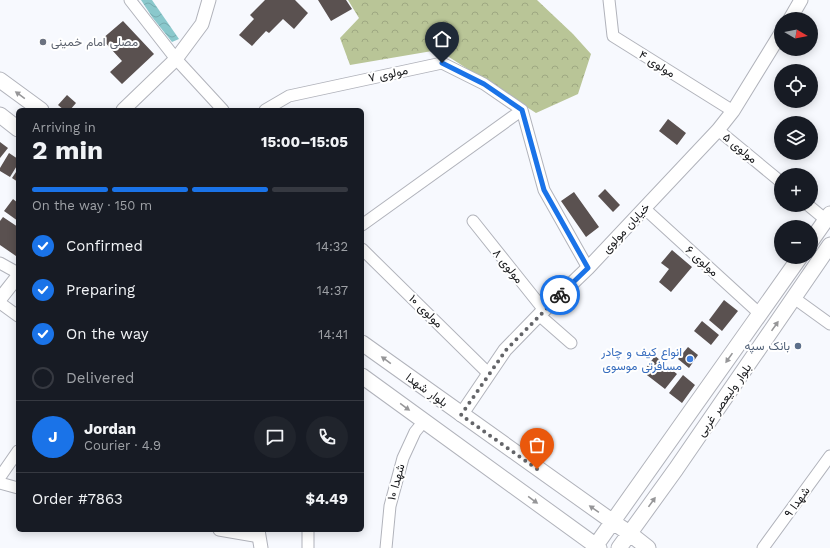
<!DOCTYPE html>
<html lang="en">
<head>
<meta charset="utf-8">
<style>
	body { margin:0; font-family:"Work Sans",Vazirmatn,sans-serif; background:#20242c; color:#f1f3f6; height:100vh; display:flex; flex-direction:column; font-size:15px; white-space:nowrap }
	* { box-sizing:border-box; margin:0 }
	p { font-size:13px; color:#9ea1a6 }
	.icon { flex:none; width:22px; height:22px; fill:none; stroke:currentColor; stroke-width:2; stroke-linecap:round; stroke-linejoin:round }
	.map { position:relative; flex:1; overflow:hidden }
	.details { position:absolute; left:16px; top:108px; width:348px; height:424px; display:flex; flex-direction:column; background:#171b24; border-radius:6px; box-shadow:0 2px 10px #0003 }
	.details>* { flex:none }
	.needle { width:26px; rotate:100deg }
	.fabs { position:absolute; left:774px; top:12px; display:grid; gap:8px }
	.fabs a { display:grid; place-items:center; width:44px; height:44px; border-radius:50%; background:#171b24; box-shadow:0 2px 10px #0003; font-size:20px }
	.pin { position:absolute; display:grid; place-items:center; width:34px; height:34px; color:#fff; margin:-41px -17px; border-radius:50% 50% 50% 0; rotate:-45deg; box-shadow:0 0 4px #0007 }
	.pin .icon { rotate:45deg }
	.courier { position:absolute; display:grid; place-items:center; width:40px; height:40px; margin:-20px; border:3px solid #1a73e8; border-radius:50%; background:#fff; color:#222; box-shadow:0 1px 5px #0007 }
	.headline em { font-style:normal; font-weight:700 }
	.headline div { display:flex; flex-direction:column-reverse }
	.headline { display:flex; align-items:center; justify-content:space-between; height:68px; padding:0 16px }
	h1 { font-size:26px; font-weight:700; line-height:30px }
	.bar { display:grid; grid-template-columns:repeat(4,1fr); gap:6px 4px; align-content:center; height:48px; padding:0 16px }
	.bar i { height:5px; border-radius:3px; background:#363941 }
	.bar .selected { background:#1a73e8 }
	.bar p { grid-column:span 4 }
	.line { display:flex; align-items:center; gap:10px; padding:0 16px; border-top:1px solid #363941 }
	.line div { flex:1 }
	.round { display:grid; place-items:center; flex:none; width:42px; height:42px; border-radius:21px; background:#20242c }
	ol { padding:0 16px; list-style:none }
	li { display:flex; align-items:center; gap:12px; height:44px }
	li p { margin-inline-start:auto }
	li .icon { padding:4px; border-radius:50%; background:#1a73e8; color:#fff; stroke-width:4 }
	li:last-child { color:#9ea1a6 }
	li i { width:22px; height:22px; border:2px solid #363941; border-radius:50% }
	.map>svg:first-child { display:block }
	.forest { fill:url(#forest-crowns) }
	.water { fill:url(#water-waves) }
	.building { fill:#5a5150 }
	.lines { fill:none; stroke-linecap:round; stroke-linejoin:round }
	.minor-casing { stroke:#b1b3bb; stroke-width:13 }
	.tertiary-casing { stroke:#b1b3bb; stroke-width:15 }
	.secondary-casing { stroke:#b1b3bb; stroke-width:17 }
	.minor { stroke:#fff; stroke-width:11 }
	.tertiary { stroke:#fff; stroke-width:13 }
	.secondary { stroke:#fff; stroke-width:15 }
	.oneway { fill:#969698 }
	.done { stroke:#646569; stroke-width:4; stroke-dasharray:0 7.2 }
	.route { stroke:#1a73e8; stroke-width:5 }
	.worship-dot { fill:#6b7280; stroke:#fff; stroke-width:1.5 }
	.service-dot { fill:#5c6f8a; stroke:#fff; stroke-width:1.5 }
	.shop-dot { fill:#3f7fe0; stroke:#fff; stroke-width:1.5 }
	.labels { text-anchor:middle; stroke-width:4; stroke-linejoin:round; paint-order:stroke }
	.worship-label { font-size:12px; fill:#5b616d; stroke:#fff; text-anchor:start }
	.street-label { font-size:12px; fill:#151619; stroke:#fff }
	.service-label { font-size:12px; fill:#4e5e75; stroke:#fff; text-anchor:end }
	.shop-label { font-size:12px; fill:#366cbe; stroke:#fff; text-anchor:end }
</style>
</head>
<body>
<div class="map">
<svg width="830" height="548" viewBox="0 0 830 548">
	<defs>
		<pattern id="forest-crowns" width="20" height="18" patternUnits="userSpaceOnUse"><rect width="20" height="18" fill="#b9c597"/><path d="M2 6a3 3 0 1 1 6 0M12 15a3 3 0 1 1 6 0" fill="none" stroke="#9ea882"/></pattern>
		<pattern id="water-waves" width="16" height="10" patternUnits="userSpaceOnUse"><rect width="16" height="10" fill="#8ac8cc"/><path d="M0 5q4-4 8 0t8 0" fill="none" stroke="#76abaf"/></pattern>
	</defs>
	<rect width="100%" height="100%" fill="#f7f9fe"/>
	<path class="forest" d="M348,0h189l36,34 18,20 -13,40 -42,19 -98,-63 -88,15 -10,-27 19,-20z"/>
	<path class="water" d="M141,0h11l27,39 -7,3 -20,-25z"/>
	<path class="building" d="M265,0h30l13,13 -14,16 -11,-10 -14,14 -3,-2 -14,15 -13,-11 15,-16 -4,-4z
		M318,0h28l6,9 -21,12z
		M123,21l31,33 -32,30 -12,-12 12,-11 -20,-22z
		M67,95l9,8 -6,7h-6l-6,-5z
		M668,119l18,14 -9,12 -18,-14z
		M0,142l8,6 -8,10z
		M9,153l9,6v5l-8,13 -10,-6v-3z
		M18,169v13l-6,-4z
		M605,189l15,16 -7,7 -15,-16z
		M574,192l25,35 -13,10 -25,-36z
		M13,199l5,4v18l-14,-10z
		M3,217l15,10v25l-2,4 -16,-11v-24z
		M672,250l20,17 -21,25 -12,-10 10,-13 -8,-6z
		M724,300l14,11 -16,20 -13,-11z
		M702,321l17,14 -8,10 -17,-14z
		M688,347l10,8 -9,13 -11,-9z
		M655,356l22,18 -12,15 -22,-17z
		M683,375l12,10 -13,18 -13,-10z"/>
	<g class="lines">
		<defs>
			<path id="minor" d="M130,0l46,59 47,51
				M609,0l4,36 120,75
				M265,110l24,-14 153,-33 42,21 38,26 22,80 44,78
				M718,130l63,52
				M808,205l18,15
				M644,208l116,106
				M473,221l71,89
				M362,225l160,-115
				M362,249l127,125
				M0,263l18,10
				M794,298l36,26
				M0,303l18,13
				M539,315l32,28
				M0,477l18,-26
				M0,483l18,5
				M219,530l40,7
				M308,548v-18
				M386,548l4,-42 13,-48 12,-26 9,-11
				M763,548l67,-92"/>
			<path id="tertiary" d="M790,19l11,-19
				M123,110l53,-51 26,-35 7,-24
				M0,299l18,-23
				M461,415l44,-65 34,-35 49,-47 130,-138 15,-19 48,-78
				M258,530l3,18"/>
			<path id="secondary" d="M0,80l41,30
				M0,115l18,14
				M811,241l19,-27
				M362,343l251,179 16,11 19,15
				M362,376l237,172
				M594,548l206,-291
				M619,548l57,-79 154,-224"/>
		</defs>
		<use href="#minor" class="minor-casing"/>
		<use href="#tertiary" class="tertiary-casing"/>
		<use href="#secondary" class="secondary-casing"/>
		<use href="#minor" class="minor"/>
		<use href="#tertiary" class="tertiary"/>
		<use href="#secondary" class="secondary"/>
	</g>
	<defs><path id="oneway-solid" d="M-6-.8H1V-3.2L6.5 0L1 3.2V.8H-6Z"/></defs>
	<g class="oneway">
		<use href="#oneway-solid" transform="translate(20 95) rotate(-144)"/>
		<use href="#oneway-solid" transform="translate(775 326) rotate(-55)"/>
		<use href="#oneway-solid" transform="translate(729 358) rotate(125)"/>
		<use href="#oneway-solid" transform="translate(386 360) rotate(-144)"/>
		<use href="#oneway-solid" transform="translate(405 407) rotate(36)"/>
		<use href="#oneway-solid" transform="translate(533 500) rotate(36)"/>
		<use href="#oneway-solid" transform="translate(652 502) rotate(-54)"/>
		<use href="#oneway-solid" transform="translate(594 509) rotate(-145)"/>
	</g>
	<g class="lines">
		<path class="done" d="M537,469l-76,-54 45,-65 54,-55"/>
		<path class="route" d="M442,63l42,21 38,26 22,80 44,78 -28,27"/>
	</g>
	<circle class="worship-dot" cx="43" cy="42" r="4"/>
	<circle class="service-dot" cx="798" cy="346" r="4"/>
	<circle class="shop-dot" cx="690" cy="359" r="4"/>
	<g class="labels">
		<g class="worship-label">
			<text x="51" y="46">مصلی امام خمینی</text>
		</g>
		<g class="street-label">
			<text transform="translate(657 64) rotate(32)" y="4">مولوی ۴</text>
			<text transform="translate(388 74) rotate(-12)" y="4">مولوی ۷</text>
			<text transform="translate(740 148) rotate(40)" y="4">مولوی ۵</text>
			<text transform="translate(626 228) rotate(-47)" y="4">خیابان مولوی</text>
			<text transform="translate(702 261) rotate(42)" y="4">مولوی ۶</text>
			<text transform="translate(508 266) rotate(51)" y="4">مولوی ۸</text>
			<text transform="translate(426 311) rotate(44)" y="4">مولوی ۱۰</text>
			<text transform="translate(427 390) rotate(36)" y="4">بلوار شهدا</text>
			<text transform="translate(724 400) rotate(-55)" y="4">بلوار ولیعصر غربی</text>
			<text transform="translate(396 482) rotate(-75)" y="4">شهدا ۱۰</text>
			<text transform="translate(797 502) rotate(-54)" y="4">شهدا ۹</text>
		</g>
		<g class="service-label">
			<text x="790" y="350">بانک سپه</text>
		</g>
		<g class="shop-label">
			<text x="682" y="356">انواع کیف و چادر<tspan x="682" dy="14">مسافرتی موسوی</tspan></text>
		</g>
	</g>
</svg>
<div class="fabs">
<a><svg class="needle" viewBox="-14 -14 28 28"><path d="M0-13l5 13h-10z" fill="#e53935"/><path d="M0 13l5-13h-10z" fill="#9ea1a6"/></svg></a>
<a><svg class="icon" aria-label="locate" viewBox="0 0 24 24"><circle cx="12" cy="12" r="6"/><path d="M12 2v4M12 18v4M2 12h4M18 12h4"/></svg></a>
<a><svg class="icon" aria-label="layers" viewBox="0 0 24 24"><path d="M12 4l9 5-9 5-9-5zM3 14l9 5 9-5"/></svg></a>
<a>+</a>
<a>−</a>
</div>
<div class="pin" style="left:537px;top:469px;background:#ea580c"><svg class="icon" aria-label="bag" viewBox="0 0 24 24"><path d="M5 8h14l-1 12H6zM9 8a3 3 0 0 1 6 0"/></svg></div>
<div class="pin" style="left:442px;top:63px;background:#1f2937"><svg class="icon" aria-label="home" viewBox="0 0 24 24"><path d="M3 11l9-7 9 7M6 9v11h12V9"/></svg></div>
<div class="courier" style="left:560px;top:295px"><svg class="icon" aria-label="bike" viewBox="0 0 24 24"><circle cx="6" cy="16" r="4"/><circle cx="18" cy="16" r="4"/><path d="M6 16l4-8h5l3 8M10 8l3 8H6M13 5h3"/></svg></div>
<section class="details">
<div class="headline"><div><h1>2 min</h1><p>Arriving in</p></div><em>15:00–15:05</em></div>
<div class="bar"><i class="selected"></i><i class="selected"></i><i class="selected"></i><i></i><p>On the way · 150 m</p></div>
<ol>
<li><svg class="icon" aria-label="check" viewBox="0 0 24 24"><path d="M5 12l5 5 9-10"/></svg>Confirmed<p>14:32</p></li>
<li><svg class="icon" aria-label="check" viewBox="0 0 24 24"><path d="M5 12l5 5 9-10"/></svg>Preparing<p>14:37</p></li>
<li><svg class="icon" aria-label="check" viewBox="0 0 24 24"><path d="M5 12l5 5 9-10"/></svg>On the way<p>14:41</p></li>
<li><i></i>Delivered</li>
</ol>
<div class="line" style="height:72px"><b class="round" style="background:#1a73e8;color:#fff">J</b><div><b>Jordan</b><p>Courier · 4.9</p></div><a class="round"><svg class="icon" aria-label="chat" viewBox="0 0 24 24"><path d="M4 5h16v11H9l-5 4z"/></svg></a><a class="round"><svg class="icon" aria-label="phone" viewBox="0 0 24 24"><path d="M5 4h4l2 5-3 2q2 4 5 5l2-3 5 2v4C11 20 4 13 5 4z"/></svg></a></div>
<div class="line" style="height:52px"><div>Order #7863</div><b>$4.49</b></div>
</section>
</div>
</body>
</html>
